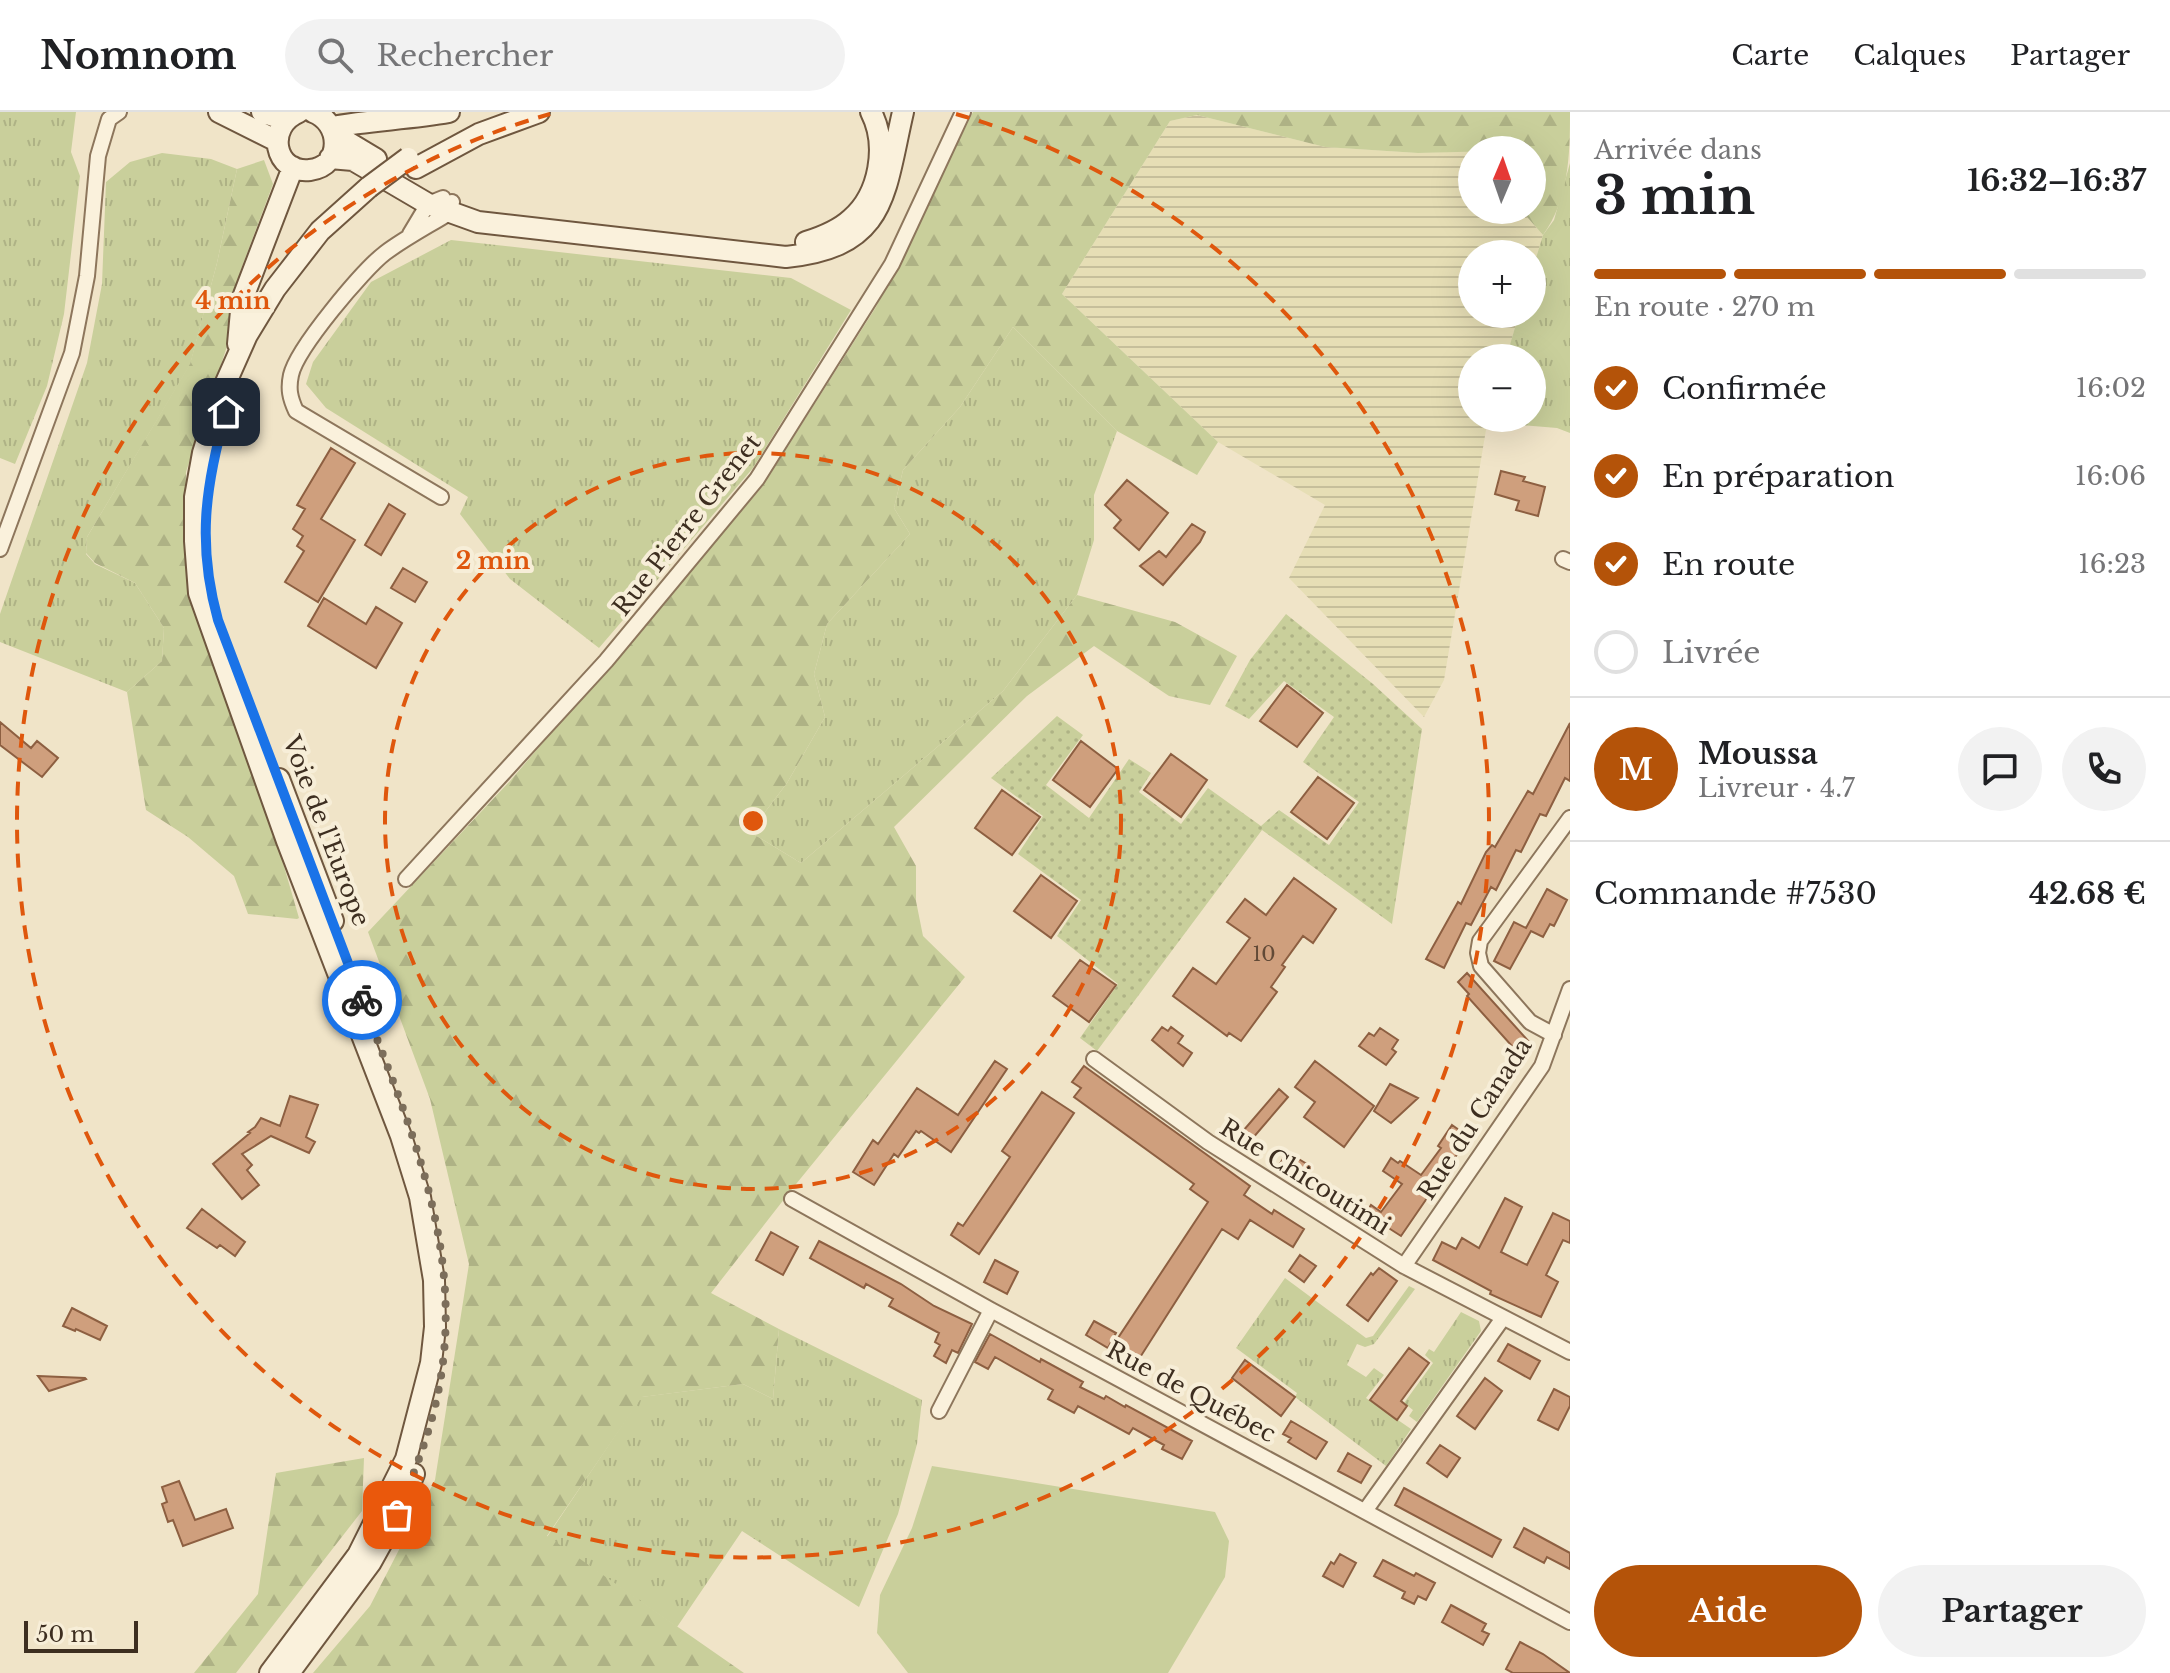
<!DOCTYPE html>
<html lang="fr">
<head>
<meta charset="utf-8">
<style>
	body { margin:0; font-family:"Libre Baskerville",serif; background:#f2f2f2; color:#202124; height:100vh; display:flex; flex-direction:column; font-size:30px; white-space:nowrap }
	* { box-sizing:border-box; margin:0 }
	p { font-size:26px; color:#757577 }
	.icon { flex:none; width:44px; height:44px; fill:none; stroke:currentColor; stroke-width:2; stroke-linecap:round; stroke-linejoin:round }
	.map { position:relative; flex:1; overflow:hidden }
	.panel { display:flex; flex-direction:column; background:#fff; width:600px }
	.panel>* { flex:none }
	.needle { width:52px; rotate:2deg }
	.controls { position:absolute; left:1458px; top:24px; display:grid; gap:16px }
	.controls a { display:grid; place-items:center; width:88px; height:88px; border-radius:50%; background:#fff; box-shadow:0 8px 32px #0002; font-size:40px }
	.scale { position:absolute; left:24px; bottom:20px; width:114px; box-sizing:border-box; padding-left:8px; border:4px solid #3d2e20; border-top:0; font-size:22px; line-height:28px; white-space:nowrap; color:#3d2e20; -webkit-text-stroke:6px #f7eed8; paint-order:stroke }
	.pin { position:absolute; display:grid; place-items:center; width:68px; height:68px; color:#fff; margin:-34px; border-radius:16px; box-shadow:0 4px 12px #0006 }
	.courier { position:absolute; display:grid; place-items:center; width:80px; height:80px; margin:-40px; border:6px solid #1a73e8; border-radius:50%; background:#fff; color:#222; box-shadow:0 2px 10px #0007 }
	.summary em { font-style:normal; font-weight:700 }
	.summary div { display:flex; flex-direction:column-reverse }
	.summary { display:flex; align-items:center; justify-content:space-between; height:136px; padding:0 24px }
	h1 { font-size:52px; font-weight:700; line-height:60px }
	.bar { display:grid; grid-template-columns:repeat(4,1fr); gap:12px 8px; align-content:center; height:96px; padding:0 24px }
	.bar i { height:10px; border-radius:6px; background:#e0e0e0 }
	.bar .active { background:#b45309 }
	.bar p { grid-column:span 4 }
	.line { display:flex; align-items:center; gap:20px; padding:0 24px; border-top:2px solid #e0e0e0 }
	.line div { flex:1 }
	.round { display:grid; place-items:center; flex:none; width:84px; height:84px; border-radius:42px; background:#f2f2f2 }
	ol { padding:0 24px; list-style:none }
	li { display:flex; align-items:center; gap:24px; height:88px }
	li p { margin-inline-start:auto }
	li .icon { padding:8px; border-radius:50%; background:#b45309; color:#fff; stroke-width:4 }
	li:last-child { color:#757577 }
	li i { width:44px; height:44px; border:4px solid #e0e0e0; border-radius:50% }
	.action { display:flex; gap:16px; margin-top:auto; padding:16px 24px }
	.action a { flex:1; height:92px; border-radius:48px; background:#b45309; color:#fff; font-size:32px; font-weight:700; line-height:92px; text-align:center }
	.action a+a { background:#f2f2f2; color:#202124 }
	header { display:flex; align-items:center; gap:48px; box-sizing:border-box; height:112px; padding:0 40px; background:#fff; border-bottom:2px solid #e0e0e0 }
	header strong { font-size:38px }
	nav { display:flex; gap:44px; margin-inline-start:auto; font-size:28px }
	.search { width:560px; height:72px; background:#f2f2f2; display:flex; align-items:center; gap:20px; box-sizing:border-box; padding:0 28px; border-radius:44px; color:#757577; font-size:30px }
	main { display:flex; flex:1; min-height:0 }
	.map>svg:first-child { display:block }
	.farmland { fill:url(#farmland-rules) }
	.grass { fill:url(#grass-tufts) }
	.forest { fill:url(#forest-firs) }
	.park { fill:url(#park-dots) }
	.garden { fill:#c9cf9b }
	.building { fill:#cf9f7d; stroke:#8d5f41; stroke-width:2 }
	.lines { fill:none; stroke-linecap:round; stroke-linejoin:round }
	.minor-casing { stroke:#8d765c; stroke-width:18 }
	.secondary-casing { stroke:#6f573f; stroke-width:24 }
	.minor { stroke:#faf1dc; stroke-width:14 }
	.secondary { stroke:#faf1dc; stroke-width:20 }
	.secondary-bridge-casing { stroke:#6f573f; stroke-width:24; stroke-linecap:butt }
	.secondary-bridge { stroke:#faf1dc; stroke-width:20 }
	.done { stroke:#7c6e5b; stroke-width:8; stroke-dasharray:0 14.4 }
	.route { stroke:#1a73e8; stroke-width:10 }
	.ring { fill:none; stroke:#df570d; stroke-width:4; stroke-dasharray:14 10 }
	.labels { text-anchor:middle; stroke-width:8; stroke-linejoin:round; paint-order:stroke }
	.number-label { font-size:20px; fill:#624a37 }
	.street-label { font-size:24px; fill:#3d2e20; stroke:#f7eed8 }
	.centre { fill:#df570d; stroke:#f7eed8; stroke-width:4 }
	.ring-label { font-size:24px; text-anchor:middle; font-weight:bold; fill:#df570d; stroke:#f7eed8; stroke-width:8; stroke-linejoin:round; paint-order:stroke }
</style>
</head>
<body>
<header>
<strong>Nomnom</strong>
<div class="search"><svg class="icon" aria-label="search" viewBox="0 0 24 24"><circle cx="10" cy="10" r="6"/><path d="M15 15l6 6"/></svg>Rechercher</div>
<nav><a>Carte</a><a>Calques</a><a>Partager</a></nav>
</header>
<main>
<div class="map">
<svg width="1570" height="1561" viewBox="0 0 1570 1561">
	<defs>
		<pattern id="farmland-rules" width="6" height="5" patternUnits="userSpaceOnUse" patternTransform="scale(2)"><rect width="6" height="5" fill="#e6deb5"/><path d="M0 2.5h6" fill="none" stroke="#c6bf9b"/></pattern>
		<pattern id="grass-tufts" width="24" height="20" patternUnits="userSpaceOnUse" patternTransform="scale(2)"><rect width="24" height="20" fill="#c9cf9b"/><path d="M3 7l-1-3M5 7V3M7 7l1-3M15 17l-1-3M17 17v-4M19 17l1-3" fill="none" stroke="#aeb285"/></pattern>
		<pattern id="forest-firs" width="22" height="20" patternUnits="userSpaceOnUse" patternTransform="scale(2)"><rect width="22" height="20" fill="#c9cf9b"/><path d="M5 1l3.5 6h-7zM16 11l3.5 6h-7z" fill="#aeb285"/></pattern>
		<pattern id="park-dots" width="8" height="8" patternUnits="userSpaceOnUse" patternTransform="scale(2)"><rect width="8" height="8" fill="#c9cf9b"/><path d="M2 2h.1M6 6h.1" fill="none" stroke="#aeb285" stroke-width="1.8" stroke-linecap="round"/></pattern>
	</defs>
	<rect width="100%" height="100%" fill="#f0e4c8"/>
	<path class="farmland" d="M1197,3l128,32 93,6 54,-2v59h49l22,25 -11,36v-17h-60v60h47l-13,44h-34v60h16l-44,262 -20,37 -135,-139 36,-73 -107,-63 -156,-148 108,-173z"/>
	<path class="grass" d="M0,0h76l-5,40 9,24 -16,138 -17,72 -32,78 -15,-6z
		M162,41l49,6 26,10 -20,94 -27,102 -103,172 -1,17 9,10 40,19 29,45 -2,33 -35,31 -127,-50v-28l87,-251 15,-79 4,-102 24,-20z
		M1570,51v270l-13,-5 -70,-6 1,-4h44v-60h-26l13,-44h13v-43l11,-36 11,-15z
		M451,128l340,38 60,32 -98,158 -154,180 -89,-69 -50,-65 8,-17 -142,-89 -20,-24 7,-22 58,-80z
		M1013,215l104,104 -23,64v45l-17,55 -74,96 -202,172 -51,-31 37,-49 38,-66 -11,-43 13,-50 83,-90 -16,-26 9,-38 57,-63z
		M1285,1166l81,60 7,-2 36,-50 6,3 -41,55 -9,3 -8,-3 -10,21 19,12 8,-9 10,7 -18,23 45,31 -25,37 -91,-69 2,-4 -61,-45z
		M1461,1200l18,9 2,10 -64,91 -8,-6 4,-6 -9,-7 29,-40 -8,-8 4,-6 5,3z
		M779,1217l143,71 -5,44 -19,70 -39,93 -117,-76 -65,96 -130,-90 94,-140 102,-13 30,15z"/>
	<path class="forest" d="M973,0h597c0,43 -1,87 -27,123l-22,-25h11v-60l-114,3 -93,-6 -128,-32 -27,6 -108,173 156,148 -21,33 -80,-44 -104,-104 -53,80 -57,63 -9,38 16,26 -83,90 -13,50 11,43 -38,66 -37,49 51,31 202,-172 74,-96 98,27 62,34 -27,49 -41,-9 -75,-50 -67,50 -133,131 22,39v35l7,35 42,41 -173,212 -81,104 68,36 -6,70 -30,-15 -101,13 -95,139 197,137h-431l57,-67 65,-126 34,-216 -39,-165 -62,-167 142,-151 252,-294 114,-180z
		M264,48l9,24 -33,88 -9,62 -45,138 -1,70 22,101 65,182 27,93 -2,1 -49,-5 -14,-38 -46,-39 -42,-27 -19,-118 35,-31 2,-33 -29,-45 -40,-20 -9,-10 1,-16 103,-173 27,-101 20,-94z
		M364,1346l-2,53 -126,162h-42l64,-79 18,-121z"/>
	<path class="park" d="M1286,502l87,70 49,45 -30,195 -130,-94 -165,221 -17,-13 38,-54 -61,-48 24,-36 -63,-46 25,-38 -52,-38 66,-62 26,19 -37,50 43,33 40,-59 22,14 -12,19 42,32 27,-36 53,38 18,-16 50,35 30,-43 -56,-40 31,-45 -50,-36 -35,38 -24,-13 25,-46z"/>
	<path class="garden" d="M932,1354l283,46 14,29 -4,36 -57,96h-260l-31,-40 3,-38 32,-67z"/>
	<path class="building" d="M331,336l24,15 -34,56 34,21 -37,62 -33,-20 19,-31 -7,-5 6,-10 -10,-7 12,-20 -8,-4z
		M1501,359l24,6 -2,4 22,6 -7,29 -22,-6 3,-9 -24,-7z
		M1127,368l41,33 -29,37 -25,-22 7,-8 -16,-15z
		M389,392l16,10 -24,41 -16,-10z
		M1192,412l13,8 -5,10 -37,43 -23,-19 19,-15 7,6z
		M403,456l24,14 -12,20 -24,-14z
		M324,486l42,26 10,-17 26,16 -26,45 -68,-42z
		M1287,573l36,28 -26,34 -37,-26z
		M0,610l31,26 6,-7 21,17 -16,19 -42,-32z
		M1570,611v58l-5,-3 -19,38 -6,-2 -19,38 -5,-2 -20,40 -5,-3 -20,38 -5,-2 -22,45 -18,-9 32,-57 3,2 25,-52 6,-7 3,2 33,-56 5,3z
		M1081,629l37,28 -28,38 -37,-27z
		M1171,642l36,26 -26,37 -37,-27z
		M1318,665l36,26 -27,36 -36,-27z
		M1002,678l38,27 -28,38 -37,-27z
		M1041,763l36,26 -26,37 -37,-27z
		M1294,766l42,31 -23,34 -10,-7 -21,29 3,2 -14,20 6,5 -36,49 -12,-8 -2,3 -54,-40 20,-28 23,16 34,-46 -23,-16 18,-23 21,16z
		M1547,777l20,11 -13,26 -4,-2 -7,13 -12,-6 -21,38 -16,-8 20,-39 12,6z
		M1080,848l36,25 -27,37 -36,-26z
		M1467,861l64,71 -11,11 -53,-59 2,-2 -11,-12z
		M1162,915l6,4 3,-4 12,9 -5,7 14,10 -9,13 -31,-26z
		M1380,916l18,12 -6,9 4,3 -10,13 -27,-19 10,-13 5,3z
		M995,949l12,8 -56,83 -30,-21 -2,2 -3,-2 -18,26 -4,-3 -20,31 -21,-13 20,-32 5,4 39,-56 41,27z
		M1315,949l59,45 -30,41 -40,-30 11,-15 -20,-15z
		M1084,954l166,120 -6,9 28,19 2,-4 30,19 -11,18 -43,-27 -12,19 -16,-10 -83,130 -25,-15 94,-142 -18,-13 4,-5 -120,-87 7,-9 -9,-6z
		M1390,972l28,14 -27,25 -17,-12z
		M1279,977l9,8 -42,49 -9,-8z
		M1042,980l32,21 -95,141 -28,-19 7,-12 5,3 47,-69 -8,-6z
		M290,984l28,9 -12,32 9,5 -6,11 -38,-17 -29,18 10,11 -5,5 12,15 -17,14 -29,-35 37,-31 -2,-1 7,-5 6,-9 19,8z
		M1452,1013l17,12 -68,99 -14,-9 -3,4 -21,-13 8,-13 10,7 21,-28 -19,-13 8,-13 7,5 2,-2 21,14 20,-27 -3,-2z
		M1287,1040l25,15 -8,15 -26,-15z
		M1505,1086l17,9 -21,45 26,13 26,-52 17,8v22l-7,-3 -17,35 12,7 -17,35 -51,-23 1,-3 -58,-31 9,-18 14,7 6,-11 17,10z
		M202,1097l43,33 -10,14 -15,-11 -3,3 -30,-20z
		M771,1120l27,15 -15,28 -27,-15z
		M819,1129l82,43 33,22 38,18 -14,29 -6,-3 -6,13 -12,-7 6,-11 -5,-3 4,-9 -50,-27 4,-7 -27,-15 -2,4 -54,-30z
		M1300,1143l16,11 -12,16 -15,-11z
		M995,1148l23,12 -11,22 -23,-12z
		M1379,1156l18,13 -29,40 -21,-16 24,-32 2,2z
		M72,1196l35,18 -7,14 -24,-11 -1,2 -12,-5z
		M1094,1209l22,12 -8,15 -22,-13z
		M990,1222l50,28 1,-3 42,23 -3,5 24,12 2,-3 19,11 1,-2 66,36 -10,18 -20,-10 2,-4 -31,-17 -4,6 -51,-28 -4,7 -26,-14 5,-9 -58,-33 -7,12 -13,-7z
		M1508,1232l32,17 -10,18 -32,-18z
		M1409,1236l20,15 -28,38 6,5 -10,14 -27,-20z
		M1245,1248l50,37 -14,19 -49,-38z
		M38,1264l47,2 1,1 -37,12z
		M1485,1266l17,13 -27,38 -18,-13z
		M1554,1277l16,8v9l-12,24 -20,-10z
		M1291,1309l36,21 -11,17 -28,-17 3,-4 -8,-4z
		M1440,1333l20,13 -13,19 -20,-14z
		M1348,1341l23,13 -10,17 -23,-12z
		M179,1369l16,39 31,-11 7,19 -50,18 -10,-26 -5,2 -6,-18 5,-2 -5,-15z
		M1404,1376l97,52 -9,17 -97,-52z
		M1524,1416l46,25v16l-23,-12 -3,6 -30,-16z
		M1340,1442l16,9 -13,24 -20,-11 8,-14 3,2z
		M1383,1448l31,16 2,-3 19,10 -9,17 -8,-4 -4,8 -12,-6 3,-6 -31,-16z
		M1451,1493l35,19 -4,7 7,3 -6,11 -41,-23z
		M1520,1530l23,12 27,19h-57l-7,-4z"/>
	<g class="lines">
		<defs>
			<path id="minor" d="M410,122l18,-30 15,-6
				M441,385l-145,-86c-6,-13 -8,-22 -5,-36 6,-27 72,-105 94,-122 20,-15 43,-27 64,-40l3,-11
				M0,437l72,-196 15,-77 11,-120 11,-37 10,-7
				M1563,447l7,3
				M406,767l200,-218 151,-182 135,-215 71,-152
				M1554,923l-24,-13 -49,-56 -3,-13 2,-12 90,-123
				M1094,947l114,83 196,124 166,86
				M792,1087l199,111 579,312
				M1404,1154l138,-200 28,-77
				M939,1299l52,-101
				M1365,1399l138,-193"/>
			<path id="secondary" d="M219,0l58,29
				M262,0l23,8
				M299,0c-34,14 -25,62 11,58 34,-4 31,-48 3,-58
				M332,15c39,-7 78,-8 117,-15
				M336,23l40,24
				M330,46l23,2 75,44 50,18 308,35c101,-10 98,-63 117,-145
				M416,56l63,-34 60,-22
				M806,130c16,-5 32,-11 45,-23 29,-25 37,-74 20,-107
				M238,232l4,-44 51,-133
				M279,667l54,142
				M270,1561l88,-118 48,-96 25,-96 4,-36 -1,-47 -14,-83 -19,-61 -114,-295 -88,-248 -4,-52v-44l8,-44 20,-64 24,-54 28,-46 45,-58 49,-44
				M289,1561l82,-111 26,-47 17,-41"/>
		</defs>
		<use href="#minor" class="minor-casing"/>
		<use href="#secondary" class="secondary-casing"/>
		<use href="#minor" class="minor"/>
		<use href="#secondary" class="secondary"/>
		<defs>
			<path id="secondary-bridge" d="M369,75l39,-29"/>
		</defs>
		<use href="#secondary-bridge" class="secondary-bridge-casing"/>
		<use href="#secondary-bridge" class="secondary-bridge"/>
	</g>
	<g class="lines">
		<path class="done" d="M362,888c52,137 111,268 70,418 -9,33 -22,65 -35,97"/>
		<path class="route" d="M226,300c-21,74 -29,133 -8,208l144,380"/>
	</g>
	<g class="ring">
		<circle cx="753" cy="709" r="368"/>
		<path d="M956 2A736 736 0 1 1 550 2"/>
	</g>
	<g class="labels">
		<g class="number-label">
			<text x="1264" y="849">10</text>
		</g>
		<g class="street-label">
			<text transform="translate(687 413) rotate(-52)" y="8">Rue Pierre Grenet</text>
			<text transform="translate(326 719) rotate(69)" y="8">Voie de l'Europe</text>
			<text transform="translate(1475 1007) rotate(-57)" y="8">Rue du Canada</text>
			<text transform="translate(1305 1065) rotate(32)" y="8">Rue Chicoutimi</text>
			<text transform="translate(1191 1280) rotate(28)" y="8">Rue de Québec</text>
		</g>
	</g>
	<circle cx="753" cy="709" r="12" class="centre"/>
	<g class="ring-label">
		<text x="233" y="197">4 min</text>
		<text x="493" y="457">2 min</text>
	</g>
</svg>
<div class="controls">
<a><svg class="needle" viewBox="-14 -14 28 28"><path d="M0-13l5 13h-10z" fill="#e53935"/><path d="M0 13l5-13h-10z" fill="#757577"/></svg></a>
<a>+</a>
<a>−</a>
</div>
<div class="scale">50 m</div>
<div class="pin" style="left:397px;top:1403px;background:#ea580c"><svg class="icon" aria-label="bag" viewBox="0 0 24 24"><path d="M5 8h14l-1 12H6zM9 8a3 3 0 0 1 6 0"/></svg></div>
<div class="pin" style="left:226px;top:300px;background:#1f2937"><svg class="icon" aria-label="home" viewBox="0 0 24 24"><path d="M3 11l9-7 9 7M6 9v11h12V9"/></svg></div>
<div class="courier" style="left:362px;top:888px"><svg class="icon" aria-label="bike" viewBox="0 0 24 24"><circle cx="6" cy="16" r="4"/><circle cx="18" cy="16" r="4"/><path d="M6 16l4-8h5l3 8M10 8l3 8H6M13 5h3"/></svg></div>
</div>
<section class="panel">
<div class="summary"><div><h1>3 min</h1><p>Arrivée dans</p></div><em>16:32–16:37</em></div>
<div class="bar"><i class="active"></i><i class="active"></i><i class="active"></i><i></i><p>En route · 270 m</p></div>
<ol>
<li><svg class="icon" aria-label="check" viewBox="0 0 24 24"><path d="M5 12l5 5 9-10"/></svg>Confirmée<p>16:02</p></li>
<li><svg class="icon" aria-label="check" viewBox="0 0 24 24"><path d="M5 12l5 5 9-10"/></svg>En préparation<p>16:06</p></li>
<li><svg class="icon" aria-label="check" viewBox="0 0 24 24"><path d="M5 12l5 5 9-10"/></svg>En route<p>16:23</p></li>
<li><i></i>Livrée</li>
</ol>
<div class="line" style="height:144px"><b class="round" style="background:#b45309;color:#fff">M</b><div><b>Moussa</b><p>Livreur · 4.7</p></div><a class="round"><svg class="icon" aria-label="chat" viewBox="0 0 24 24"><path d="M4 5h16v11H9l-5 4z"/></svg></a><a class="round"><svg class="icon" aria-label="phone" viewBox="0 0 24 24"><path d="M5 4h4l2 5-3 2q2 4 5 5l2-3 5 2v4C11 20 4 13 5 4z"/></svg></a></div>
<div class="line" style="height:104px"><div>Commande #7530</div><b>42.68 €</b></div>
<div class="action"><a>Aide</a><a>Partager</a></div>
</section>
</main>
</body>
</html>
